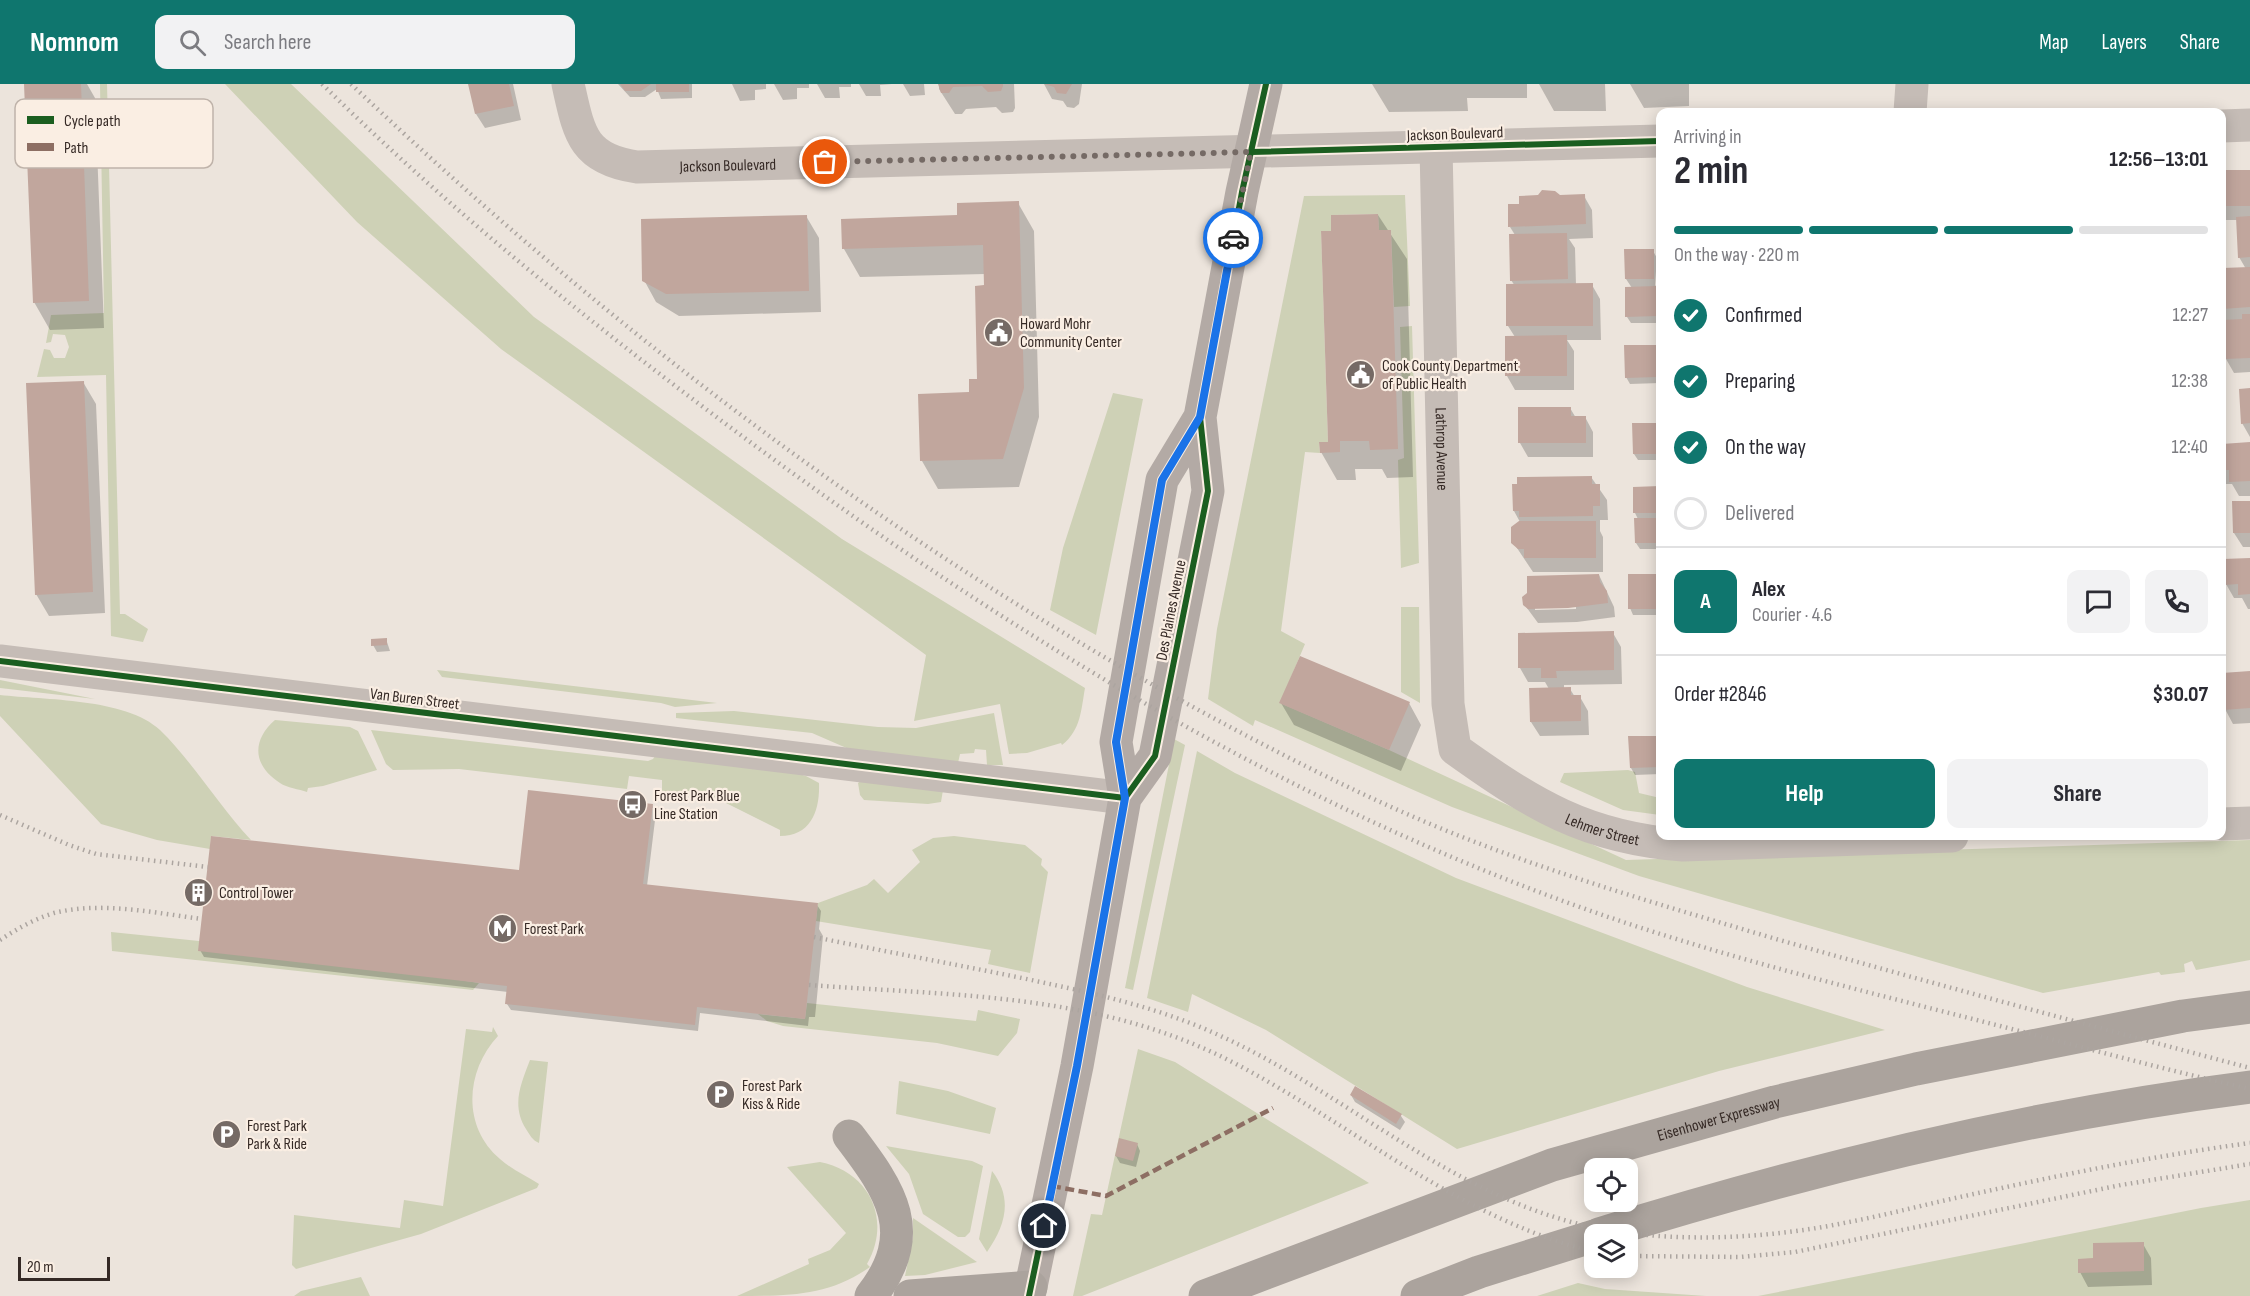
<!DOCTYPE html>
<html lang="en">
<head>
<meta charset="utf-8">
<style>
	body { margin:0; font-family:"Sofia Sans Condensed",sans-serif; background:#f2f2f3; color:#2b2b33; height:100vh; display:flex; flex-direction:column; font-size:22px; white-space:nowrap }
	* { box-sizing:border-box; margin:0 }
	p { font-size:20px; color:#7c7c81 }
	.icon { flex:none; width:33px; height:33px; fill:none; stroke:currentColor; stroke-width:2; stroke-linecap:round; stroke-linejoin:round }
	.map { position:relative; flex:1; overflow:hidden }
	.panel { position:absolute; left:1656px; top:24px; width:570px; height:732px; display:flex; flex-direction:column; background:#fff; border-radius:12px; box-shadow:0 3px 15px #0003 }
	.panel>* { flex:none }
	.controls { position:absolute; left:1584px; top:1074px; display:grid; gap:12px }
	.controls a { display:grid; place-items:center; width:54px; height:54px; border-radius:12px; background:#fff; box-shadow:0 3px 15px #0003; font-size:30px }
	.scale { position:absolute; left:18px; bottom:15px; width:92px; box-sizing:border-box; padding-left:6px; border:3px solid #352925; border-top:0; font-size:16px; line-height:21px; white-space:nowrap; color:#352925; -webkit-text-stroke:4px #faeee3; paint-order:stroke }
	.pin { position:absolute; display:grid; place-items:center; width:51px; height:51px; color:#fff; margin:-26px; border:3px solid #fff; border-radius:50%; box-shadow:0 2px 6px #0007 }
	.courier { position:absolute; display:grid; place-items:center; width:60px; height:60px; margin:-30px; border:4px solid #1a73e8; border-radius:50%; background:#fff; color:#222; box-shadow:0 2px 8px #0007 }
	.summary em { font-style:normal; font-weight:700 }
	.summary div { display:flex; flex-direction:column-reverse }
	.summary { display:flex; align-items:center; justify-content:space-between; height:102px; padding:0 18px }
	h1 { font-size:39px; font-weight:700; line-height:45px }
	.bar { display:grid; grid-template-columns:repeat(4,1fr); gap:9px 6px; align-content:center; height:72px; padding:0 18px }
	.bar i { height:8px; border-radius:4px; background:#e1e1e2 }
	.bar .selected { background:#0f766e }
	.bar p { grid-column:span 4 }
	.line { display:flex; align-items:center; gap:15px; padding:0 18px; border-top:2px solid #e1e1e2 }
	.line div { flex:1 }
	.round { display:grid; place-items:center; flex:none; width:63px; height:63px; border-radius:12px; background:#f2f2f3 }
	ol { padding:0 18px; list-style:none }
	li { display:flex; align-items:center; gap:18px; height:66px }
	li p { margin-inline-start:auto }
	li .icon { padding:6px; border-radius:50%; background:#0f766e; color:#fff; stroke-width:4 }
	li:last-child { color:#7c7c81 }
	li i { width:33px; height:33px; border:3px solid #e1e1e2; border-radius:50% }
	.primary-button { display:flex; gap:12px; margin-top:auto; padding:12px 18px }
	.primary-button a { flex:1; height:69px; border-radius:12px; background:#0f766e; color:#fff; font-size:24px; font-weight:700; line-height:69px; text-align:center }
	.primary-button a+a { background:#f2f2f3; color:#2b2b33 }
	header { display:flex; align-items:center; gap:36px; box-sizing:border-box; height:84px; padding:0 30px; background:#0f766e; color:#fff }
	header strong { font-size:28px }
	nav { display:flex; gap:33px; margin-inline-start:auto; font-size:21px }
	.search { width:420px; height:54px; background:#f2f2f3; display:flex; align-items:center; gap:15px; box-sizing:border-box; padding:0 21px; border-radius:12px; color:#7c7c81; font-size:22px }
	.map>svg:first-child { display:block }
	.green { fill:#ced1b6 }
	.shadow { fill:#0003; fill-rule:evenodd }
	.building { fill:#c1a69d }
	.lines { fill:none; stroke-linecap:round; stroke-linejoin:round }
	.minor { stroke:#c5bcb6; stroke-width:33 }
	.major { stroke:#b3aaa5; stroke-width:33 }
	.highway { stroke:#aba39d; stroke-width:33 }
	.rail { stroke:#aca5a0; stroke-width:4.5; stroke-dasharray:1.5 4.5; stroke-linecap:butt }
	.quiet { stroke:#8d6e63; stroke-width:4.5; stroke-dasharray:9 4.5; stroke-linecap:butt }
	.cycleway-casing { stroke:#faeee3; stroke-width:10 }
	.cycleway { stroke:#1b5e20; stroke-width:6 }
	.done { stroke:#756a65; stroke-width:6; stroke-dasharray:0 10.8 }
	.route { stroke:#1a73e8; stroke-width:8 }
	.labels { text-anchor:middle; stroke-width:4.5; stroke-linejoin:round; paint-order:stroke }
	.street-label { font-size:16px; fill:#352925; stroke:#faeee3 }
	.poi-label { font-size:16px; fill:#352925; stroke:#faeee3; text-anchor:start }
	.key { fill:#faeee3; stroke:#bfb3aa; stroke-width:1.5 }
	.key-label { font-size:16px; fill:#352925 }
</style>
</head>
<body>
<header>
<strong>Nomnom</strong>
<div class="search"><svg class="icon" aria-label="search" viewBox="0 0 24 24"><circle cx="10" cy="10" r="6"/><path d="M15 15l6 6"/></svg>Search here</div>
<nav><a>Map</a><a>Layers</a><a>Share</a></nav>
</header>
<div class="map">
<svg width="2250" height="1212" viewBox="0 0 2250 1212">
	<rect width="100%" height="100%" fill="#ece4dc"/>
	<path class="green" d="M100,0h7l13,530h5l23,15 -5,13 -32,-6 -5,-261 -69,2 7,-28 6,1 4,8h11l4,-11 -4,-12 -12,-1 -2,8 -5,1 5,-28 53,-2z
		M225,0h66l243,233 308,222 243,149c-4,22 -4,42 -23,57l-1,-2 -34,10 -18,1 -9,-50 -86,17 12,-66 -425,-306 -144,-127z
		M1405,111l5,111 -16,1 -3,-77h-12l-1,-16 -47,1v16h-10l7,211h-9l1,11 -15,-1 -24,179 24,13 -25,59 109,47 237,110 624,-20v120l-54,10 -4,-9 -8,3 1,8 -24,3 -2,-3 -116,21 -404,-117 -187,-69 -197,-87 -2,6 -45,-27 9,-70 87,-433z
		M1412,242l7,237 -18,5 -3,-108 6,-2 -4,-131z
		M1113,309l30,6 -47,236 -46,-25 13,-62z
		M1401,523h18l1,96 -19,-11z
		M437,586l280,33 -42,4 -14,-4 -219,-26z
		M0,596l95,19 -95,-11z
		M0,611c44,5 126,3 160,35 32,31 59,76 91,110l-40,-4 -1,13 -53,-9 -56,-16 -101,-108z
		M734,627l144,16 38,1 78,-15 9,52h-16l-1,-15 -11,-1 -1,4 -14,1 -2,9 -100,-10 -46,-20 -136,-15v-5z
		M275,636l75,7 8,4 19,39 -54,16 -15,2 -1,4c-8,-3 -20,-4 -27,-9 -28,-18 -28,-43 -5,-63z
		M371,646l277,31 5,-2 5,-7 130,19 18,5 13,7c1,28 -8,53 -39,53v-6l-60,-30 -58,-8v-12l-33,-4 -2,13 -168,-20 -66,1 -7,-6z
		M1174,655l11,6 -52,245 -8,-2z
		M1197,667l38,22 221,105 291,109 138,43 -166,41 -262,78 -191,-119 -74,-36 -4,18 -41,-14z
		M1628,686l7,2 4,21 21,5v17l-37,-5 -63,-28 4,-9z
		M862,696l81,10 -2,12 -13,2 -64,-4 -4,-5 -2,-12z
		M954,752l71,9 17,14 -1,6 7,7 -18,101 -42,-9 3,-14 -175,-29 2,-18 49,-18 7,-6 14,14 32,-31 -8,-12 21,-12z
		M111,848l88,9 280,42 -6,7 -361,-39z
		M807,919l169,18 2,-11 42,9 -3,14 -19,23 -61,-13 -154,-17 -16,-5 -9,-7 47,5z
		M493,943l5,9c-32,34 -37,90 2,123 11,10 26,17 39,25l-2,4 -116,46 -125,35 -4,-4 2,-50 106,13 4,-28 39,6 23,-177 26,3z
		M1138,965l37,13 194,121 -287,113h-9l18,-82 11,1z
		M530,976l18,2 -9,81c-7,-3 -9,-8 -13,-14 -15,-24 -5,-45 4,-69z
		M899,997l49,10 48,17 -6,26 -94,-20z
		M886,1062l86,15 11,5 -13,66 -5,5h-7l-35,-23 -14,-40z
		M820,1078c50,10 72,58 47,102l3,3c-41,29 -80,29 -133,29l72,-32 -1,-5 22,-9 16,-17 -59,-66z
		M992,1087c21,27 14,54 -5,81l-8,-13z
		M2250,1116v96h-492l443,-88z
		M913,1134l64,44 -52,13 -20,1 8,-39z
		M361,1193l9,19h-76l7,-5z
		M1578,1199l27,6 101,7h-169z"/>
	<path class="shadow" d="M26,0h61l8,14 9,230 -54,2 -16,-28z
		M470,0h43l8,36 -36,8 -9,-14z
		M618,0h74v14l-31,1 -4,-10 -12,8h-15z
		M732,0h34v5l-11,1v10l-15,1z
		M774,0h35v4h-12v11l-14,1z
		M817,0h34v3h-12l1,11h-15z
		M859,0h33l-12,1 1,11h-15z
		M903,0h32h-11l1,11 -15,1z
		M939,0h75l1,24 -2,4 -11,1 -6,-6 -30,2 -4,5h-7l-16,-25z
		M1044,0h38l-3,20 -5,4 -7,-1 -4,-6 -11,-2z
		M1372,0h155v14h-60l1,13 -79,1z
		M1539,0h66l1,27h-52z
		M1630,0h59v22l-45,2z
		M2250,87v201l-16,1 -8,-14 -1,-36 -3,-1v-52l24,-1 -7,-12 -1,-37h-16v-31z
		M1584,112l8,14 1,28 -24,1 6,9 1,37h16l8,14 1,41h-34l7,11v39h-59l-8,-14 8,-39 -7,-11 7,-40 -4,-6 4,-45 -5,-8 49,-30z
		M1018,119l16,28 5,186 -20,70 -81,2 -16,-28 57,-81 6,-106 -125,3 -16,-28 -1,-29 116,-3z
		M1378,131l29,44 6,218 -26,1 -5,-9h-27l1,11h-19l-16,-28 8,-9 4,-211z
		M806,132l13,22 2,74 -142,4 -23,-14 -12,-22z
		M1653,167l4,7 -2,27 5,9v29h-29l-4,-6 5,-29 -6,-9z
		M1656,262l3,7 1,30 -30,1 -4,-7z
		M83,298l13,22 9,209 -56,3 -13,-22z
		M2250,306v47l-8,-14z
		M1570,324l6,10 9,-1 8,15v25h-65l-8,-14z
		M1634,341h26v35h-22l-4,-6z
		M2250,360v52h-11l-7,-12h-6l-4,-8v-31z
		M1591,393l16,23 1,20h-8v11l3,6v35h-70l-20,-30 7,-20 -6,-11z
		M1660,403v62h-20l-4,-6 2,-24 -3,-6 -1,-25z
		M2250,418v45h-7l-9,-14z
		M2250,476v49h-2l-6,-11h-8l-8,-14z
		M1599,491l15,32 1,10 -38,5 -39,1 -14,-19zM1576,522v3l-41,1v-3z
		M1660,491v40h-27l-3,-7 -1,-32z
		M1613,549l8,14 1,37 -58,1v4h6l5,8h5l8,14 1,24 -49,1 -9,-14 18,-33 -4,-7h-17l-8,-14z
		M386,555l4,12 -13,1 -4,-7z
		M2250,589v50l-17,1 -8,-15z
		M1281,619h128l12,22 -20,46 -107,-46z
		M1660,653v37l-25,1 -4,-7 -1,-30z
		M652,721l4,7 -9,74 170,19 4,6 -2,18 4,7 -8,81h-6l-1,9 -108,-13 -2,18 -187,-21 -4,-6 1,-12 -304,-35 -4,-7 5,-46 -7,-1 -4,-7 8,-7 4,7 315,-24z
		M1351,1011l50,21 4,6 -5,8 -45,-28z
		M1137,1060l3,7 -4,16 -16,-4 -4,-7z
		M2143,1160l8,14 1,27 -64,2 -8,-15z"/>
	<path class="building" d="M24,0h57l8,217 -56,2z
		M468,0h41l5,22 -39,8z
		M620,0h31l-10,7h-16z
		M656,0h33v8h-33z
		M938,0h65v2l-2,5 -13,1 -6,-6 -29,1 -4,6h-8z
		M1044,0h28l-6,10 -9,-1 -3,-6z
		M2224,86h26v36h-28z
		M1542,106l13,1 5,4 25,-1 1,30 -78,3v-23h11v-8l19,-1z
		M1019,117l5,187 -21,71 -83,2 -2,-67 51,-2v-13h8l-2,-93 9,-1 -1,-40 -141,4 -1,-30 116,-4v-12z
		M1378,130l1,16h12l7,219 -28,1 -1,-9h-29v11l-20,1 -1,-11h9l-7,-211h10v-16z
		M807,131l2,76 -143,3 -24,-13 -1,-62z
		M2250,132v41l-12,1 -2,-41z
		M1567,149l1,46 -58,2 -1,-47z
		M1624,165h30v30h-29z
		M2250,183v40l-28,2v-41z
		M1593,199v43h-87v-42z
		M1657,202l1,30 -33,1v-30z
		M2242,230h8v44l-26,1 -1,-39 19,-1z
		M1567,251v41h-62v-40z
		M1624,261h32l2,32 -33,1z
		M84,297l9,211 -58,3 -9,-212z
		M2250,304v35l-9,1 -2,-35z
		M1518,323h53v9h15v27h-68z
		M1632,339h28v31h-27z
		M2250,358v39l-21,1v-12h-7v-26z
		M1592,392v8h8v22h-7v10l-74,1v-6h-6l-1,-27h5v-7z
		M1660,402v27h-27v-26z
		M2232,417h18v32h-17z
		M1634,434h26v25h-25z
		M1519,437h77v37h-72v-9h-6l-7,-6v-16z
		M2250,474v36l-12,1v-11l-14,1 -1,-26z
		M1599,490l1,8 7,9 1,12 -40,5 -40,1 -5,-4 -1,-8 5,-4v-17z
		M1628,490h32v35h-32z
		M1614,547v39l-58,1 1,7h-16v-10h-23v-35z
		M387,554v7l-16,1v-7z
		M1300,572l110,46 -21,48 -110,-47z
		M2250,587v37l-27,2 -1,-37z
		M1571,603v8h10v26l-51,1 -1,-34z
		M1628,652h32v31l-30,1z
		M528,706l125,14 -10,80 175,19 -13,116 -108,-12 -2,18 -190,-21 2,-18 -309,-35 13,-115 308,34z
		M194,803l9,1 -1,10 -9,-1z
		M1355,1002l47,28 -6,10 -46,-29z
		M1119,1054l19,5 -5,18 -18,-5z
		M2144,1158v29l-66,2v-14l15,-1v-15z"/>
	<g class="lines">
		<g class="minor">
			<path id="s1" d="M568,0c11,49 14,75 69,83l1023,-26"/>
			<path d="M1910,28l2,-28"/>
			<path d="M2222,42l28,-1"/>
			<path id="s2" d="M1436,63l12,557 7,45c77,55 131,89 228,96l269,-9"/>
			<path d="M0,577l1125,137"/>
			<path d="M2222,740l28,-1"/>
		</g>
		<path class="major" d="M1125,714l30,-42 53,-265 -8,-74 42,-225 24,-108
			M1029,1212l48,-230 48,-268 -9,-56 46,-262 38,-63"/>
		<g class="highway">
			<path d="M849,1052c42,55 71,97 22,160"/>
			<path d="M1599,1150c213,-66 429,-119 651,-147"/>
			<path d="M910,1212l121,-9"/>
			<path id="s3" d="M1205,1212l347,-131 223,-63 141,-33 267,-53 67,-9"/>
			<path d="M1417,1212l62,-24 115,-36"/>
		</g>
		<path class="rail" d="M322,0c137,135 288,255 443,369 246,180 504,339 790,445 129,48 261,81 394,115 100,25 200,53 301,76
			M351,0c247,235 521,445 820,611 86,47 173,93 264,131 111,46 226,79 341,113 158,45 316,87 474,129
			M0,731l69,30 27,9 112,13
			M814,853c69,14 139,27 208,41 70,15 138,29 203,60 129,60 238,168 383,192 78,13 164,8 241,-8 37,-7 74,-17 111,-25 96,-21 192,-41 290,-54
			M0,856c17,-11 34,-21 54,-27 47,-12 101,0 148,6
			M809,901c148,11 294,8 429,80 119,63 223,154 356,187
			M1628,1172l112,1 55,-5 326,-67 129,-21"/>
		<path class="quiet" d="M1052,1102l54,10 167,-88"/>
		<defs>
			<path id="cycleway" d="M1251,68l409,-11
				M0,577l1125,137
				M1125,714l30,-42 53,-265 -8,-74 42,-225 24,-108
				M1029,1212l48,-230 48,-268 -9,-56 46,-262 38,-63"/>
		</defs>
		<use href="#cycleway" class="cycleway-casing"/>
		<use href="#cycleway" class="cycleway"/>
	</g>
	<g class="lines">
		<path class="done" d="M825,78l426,-10 -18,86"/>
		<path class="route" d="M1044,1142l33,-160 48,-268 -9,-56 46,-262 38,-63 33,-179"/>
	</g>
	<defs>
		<symbol id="civic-disc" viewBox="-11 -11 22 22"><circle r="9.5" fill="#756a65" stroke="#faeee3"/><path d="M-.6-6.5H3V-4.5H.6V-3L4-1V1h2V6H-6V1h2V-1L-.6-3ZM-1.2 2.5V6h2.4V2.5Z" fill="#fff"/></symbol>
		<symbol id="bus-disc" viewBox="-11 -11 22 22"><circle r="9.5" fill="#756a65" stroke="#faeee3"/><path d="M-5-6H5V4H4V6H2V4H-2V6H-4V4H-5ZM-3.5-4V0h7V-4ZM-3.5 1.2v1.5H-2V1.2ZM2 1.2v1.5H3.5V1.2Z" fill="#fff"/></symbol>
		<symbol id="building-disc" viewBox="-11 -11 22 22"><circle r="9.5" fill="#756a65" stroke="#faeee3"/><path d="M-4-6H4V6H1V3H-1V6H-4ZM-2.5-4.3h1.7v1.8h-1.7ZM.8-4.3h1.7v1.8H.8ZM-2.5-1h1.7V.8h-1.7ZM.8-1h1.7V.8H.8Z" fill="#fff"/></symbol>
		<symbol id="metro-disc" viewBox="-11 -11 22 22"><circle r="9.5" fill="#756a65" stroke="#faeee3"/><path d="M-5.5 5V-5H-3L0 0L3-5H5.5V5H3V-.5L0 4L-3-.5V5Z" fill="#fff"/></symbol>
		<symbol id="parking-disc" viewBox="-11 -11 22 22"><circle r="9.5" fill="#756a65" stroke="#faeee3"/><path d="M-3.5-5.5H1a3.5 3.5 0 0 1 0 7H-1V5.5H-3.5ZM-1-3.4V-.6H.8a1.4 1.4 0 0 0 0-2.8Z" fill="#fff"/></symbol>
	</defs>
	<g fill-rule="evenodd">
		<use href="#civic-disc" x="982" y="232" width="33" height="33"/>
		<use href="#civic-disc" x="1344" y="274" width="33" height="33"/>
		<use href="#bus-disc" x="616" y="704" width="33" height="33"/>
		<use href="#building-disc" x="182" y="792" width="33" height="33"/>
		<use href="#metro-disc" x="486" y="828" width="33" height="33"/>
		<use href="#parking-disc" x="704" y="994" width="33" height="33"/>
		<use href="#parking-disc" x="210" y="1034" width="33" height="33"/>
	</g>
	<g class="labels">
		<g class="street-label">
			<text transform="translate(1455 49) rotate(-2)" y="6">Jackson Boulevard</text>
			<text dy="6" stroke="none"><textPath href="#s1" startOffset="210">Jackson Boulevard</textPath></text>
			<text dy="6" stroke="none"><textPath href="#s2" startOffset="302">Lathrop Avenue</textPath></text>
			<text transform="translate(1170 526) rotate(-79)" y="6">Des Plaines Avenue</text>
			<text transform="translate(415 614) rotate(7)" y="6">Van Buren Street</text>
			<text dy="6" stroke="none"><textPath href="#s2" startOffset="772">Lehmer Street</textPath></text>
			<text dy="6" stroke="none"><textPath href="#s3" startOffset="544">Eisenhower Expressway</textPath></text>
		</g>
		<g class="poi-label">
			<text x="1020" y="245">Howard Mohr<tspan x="1020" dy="18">Community Center</tspan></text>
			<text x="1382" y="287">Cook County Department<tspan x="1382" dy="18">of Public Health</tspan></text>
			<text x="654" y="717">Forest Park Blue<tspan x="654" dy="18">Line Station</tspan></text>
			<text x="219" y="814">Control Tower</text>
			<text x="524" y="850">Forest Park</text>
			<text x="742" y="1007">Forest Park<tspan x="742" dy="18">Kiss &amp; Ride</tspan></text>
			<text x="247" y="1047">Forest Park<tspan x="247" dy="18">Park &amp; Ride</tspan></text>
		</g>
	</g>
	<rect x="15" y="15" width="198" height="69" rx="9" class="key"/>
	<rect x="27" y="32" width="27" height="8" fill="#1b5e20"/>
	<rect x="27" y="59" width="27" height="8" fill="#8d6e63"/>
	<g class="key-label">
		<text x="64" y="42">Cycle path</text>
		<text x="64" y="69">Path</text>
	</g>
</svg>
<div class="controls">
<a><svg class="icon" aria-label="locate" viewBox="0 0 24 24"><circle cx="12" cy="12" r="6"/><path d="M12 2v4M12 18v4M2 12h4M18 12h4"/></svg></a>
<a><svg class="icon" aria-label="layers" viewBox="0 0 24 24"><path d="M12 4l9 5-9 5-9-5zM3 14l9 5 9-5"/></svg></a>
</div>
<div class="scale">20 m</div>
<div class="pin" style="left:825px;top:78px;background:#ea580c"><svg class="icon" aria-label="bag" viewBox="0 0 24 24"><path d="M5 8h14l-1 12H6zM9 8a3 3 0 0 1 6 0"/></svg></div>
<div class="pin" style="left:1044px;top:1142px;background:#1f2937"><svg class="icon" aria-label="home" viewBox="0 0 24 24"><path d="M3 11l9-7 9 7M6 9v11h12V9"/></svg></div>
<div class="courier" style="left:1233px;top:154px"><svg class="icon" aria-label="car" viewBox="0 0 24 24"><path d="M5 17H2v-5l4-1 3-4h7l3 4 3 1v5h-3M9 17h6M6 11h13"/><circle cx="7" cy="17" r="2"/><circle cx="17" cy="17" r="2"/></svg></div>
<section class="panel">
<div class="summary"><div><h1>2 min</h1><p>Arriving in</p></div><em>12:56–13:01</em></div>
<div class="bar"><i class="selected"></i><i class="selected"></i><i class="selected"></i><i></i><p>On the way · 220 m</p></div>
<ol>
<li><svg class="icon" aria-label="check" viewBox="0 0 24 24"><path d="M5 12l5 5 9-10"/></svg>Confirmed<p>12:27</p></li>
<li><svg class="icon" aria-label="check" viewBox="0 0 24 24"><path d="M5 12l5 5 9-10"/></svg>Preparing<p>12:38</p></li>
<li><svg class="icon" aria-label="check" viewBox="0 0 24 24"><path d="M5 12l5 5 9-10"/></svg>On the way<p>12:40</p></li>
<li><i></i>Delivered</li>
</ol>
<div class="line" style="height:108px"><b class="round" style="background:#0f766e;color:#fff">A</b><div><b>Alex</b><p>Courier · 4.6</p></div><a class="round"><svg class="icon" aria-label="chat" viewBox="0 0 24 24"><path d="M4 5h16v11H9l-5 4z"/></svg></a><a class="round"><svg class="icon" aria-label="phone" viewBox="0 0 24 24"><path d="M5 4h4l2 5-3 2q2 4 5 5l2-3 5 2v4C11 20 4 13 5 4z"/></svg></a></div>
<div class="line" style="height:78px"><div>Order #2846</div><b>$30.07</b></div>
<div class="primary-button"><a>Help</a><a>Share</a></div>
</section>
</div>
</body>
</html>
